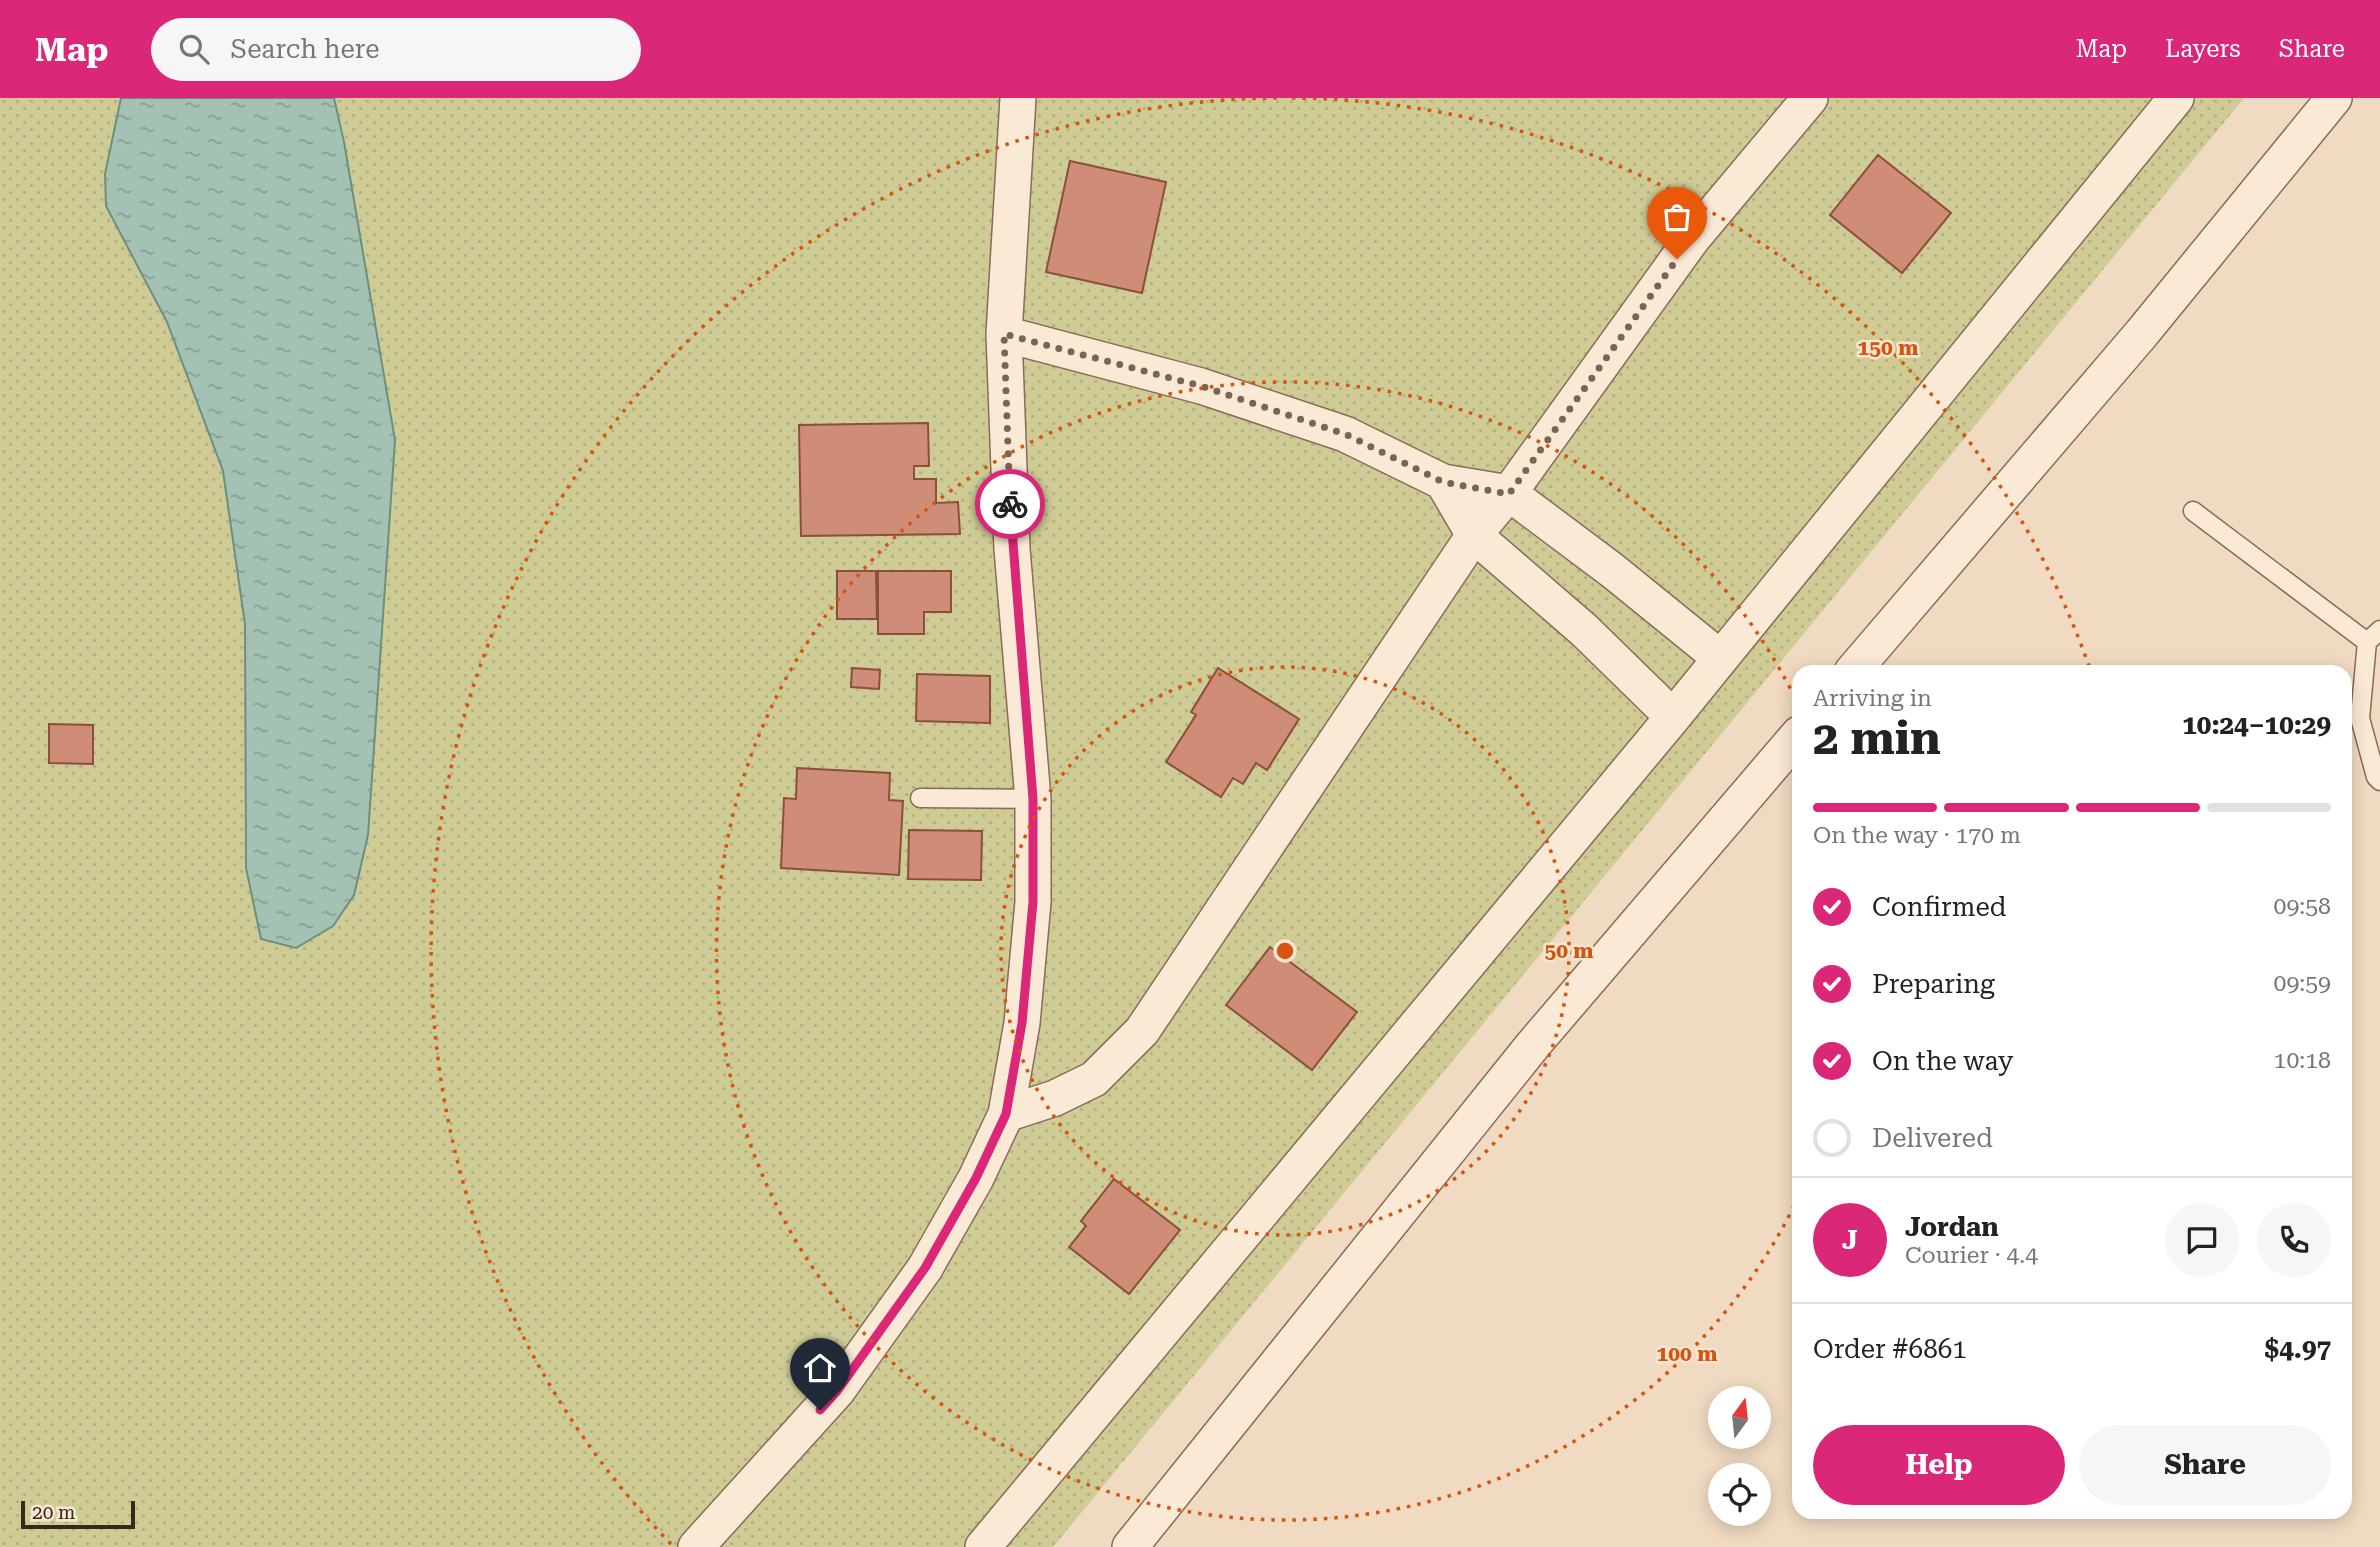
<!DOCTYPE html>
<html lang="en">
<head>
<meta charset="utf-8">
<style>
	body { margin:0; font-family:"Roboto Serif",serif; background:#f6f6f6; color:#222; height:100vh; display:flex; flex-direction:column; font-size:26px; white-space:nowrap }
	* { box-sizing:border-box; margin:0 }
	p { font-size:23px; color:#767676 }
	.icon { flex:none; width:38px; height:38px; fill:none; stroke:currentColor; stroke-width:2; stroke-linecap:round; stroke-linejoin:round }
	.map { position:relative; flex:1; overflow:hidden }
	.side { position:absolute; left:1792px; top:567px; width:560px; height:854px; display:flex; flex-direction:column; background:#fff; border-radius:21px; box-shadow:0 4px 18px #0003 }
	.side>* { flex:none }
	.needle { width:46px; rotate:15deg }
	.fabs { position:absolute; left:1708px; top:1288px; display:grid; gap:14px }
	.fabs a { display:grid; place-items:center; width:63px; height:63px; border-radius:50%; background:#fff; box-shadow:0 4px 18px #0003; font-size:35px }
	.scale { position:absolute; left:21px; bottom:18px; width:114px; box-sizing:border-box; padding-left:7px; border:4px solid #39261d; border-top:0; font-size:19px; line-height:24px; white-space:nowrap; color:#39261d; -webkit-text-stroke:5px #f7e6d1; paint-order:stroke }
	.pin { position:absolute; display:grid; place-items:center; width:60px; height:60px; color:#fff; margin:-72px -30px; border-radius:50% 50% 50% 0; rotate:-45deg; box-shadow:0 0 7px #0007 }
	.pin .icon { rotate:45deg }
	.courier { position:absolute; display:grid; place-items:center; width:70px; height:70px; margin:-35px; border:5px solid #db2777; border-radius:50%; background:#fff; color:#222; box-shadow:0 2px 9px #0007 }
	.head em { font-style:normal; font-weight:700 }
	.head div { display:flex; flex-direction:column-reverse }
	.head { display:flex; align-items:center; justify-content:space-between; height:119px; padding:0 21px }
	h1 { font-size:46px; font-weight:700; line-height:52px }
	.bar { display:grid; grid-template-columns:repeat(4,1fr); gap:10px 7px; align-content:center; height:84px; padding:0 21px }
	.bar i { height:9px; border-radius:5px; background:#e0e0e0 }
	.bar .selected { background:#db2777 }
	.bar p { grid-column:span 4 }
	.line { display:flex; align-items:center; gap:18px; padding:0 21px; border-top:2px solid #e0e0e0 }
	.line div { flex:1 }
	.round { display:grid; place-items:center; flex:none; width:74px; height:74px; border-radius:37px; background:#f6f6f6 }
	ol { padding:0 21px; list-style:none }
	li { display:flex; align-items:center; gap:21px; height:77px }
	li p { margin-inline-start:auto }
	li .icon { padding:7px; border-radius:50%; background:#db2777; color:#fff; stroke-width:4 }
	li:last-child { color:#767676 }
	li i { width:38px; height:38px; border:4px solid #e0e0e0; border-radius:50% }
	.button { display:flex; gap:14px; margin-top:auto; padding:14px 21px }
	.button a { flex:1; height:80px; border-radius:42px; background:#db2777; color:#fff; font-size:28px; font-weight:700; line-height:80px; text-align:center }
	.button a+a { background:#f6f6f6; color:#222 }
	header { display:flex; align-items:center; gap:42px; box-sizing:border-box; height:98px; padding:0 35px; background:#db2777; color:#fff }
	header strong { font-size:33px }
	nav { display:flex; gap:38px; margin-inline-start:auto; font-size:24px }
	.search { width:490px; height:63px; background:#f6f6f6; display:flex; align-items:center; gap:18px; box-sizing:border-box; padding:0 24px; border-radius:38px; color:#767676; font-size:26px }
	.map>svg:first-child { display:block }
	.grass { fill:url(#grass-dots) }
	.water { fill:url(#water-ripples); stroke:#6b9081; stroke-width:2 }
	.building { fill:#cf8c76; stroke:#8a4f3d; stroke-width:2 }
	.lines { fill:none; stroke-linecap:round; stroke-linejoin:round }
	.lane-casing { stroke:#8a6a58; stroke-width:21 }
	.street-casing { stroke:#8a6a58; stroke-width:38 }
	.lane { stroke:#fae9d5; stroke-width:18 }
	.street { stroke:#fae9d5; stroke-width:35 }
	.done { stroke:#796556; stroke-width:7; stroke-dasharray:0 12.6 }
	.route { stroke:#db2777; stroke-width:9 }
	.ring { fill:none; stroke:#d6540e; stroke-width:3.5; stroke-dasharray:3.5 7 }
	.centre { fill:#d6540e; stroke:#f7e6d1; stroke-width:3.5 }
	.ring-label { font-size:21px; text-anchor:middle; font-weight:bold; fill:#d6540e; stroke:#f7e6d1; stroke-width:5; stroke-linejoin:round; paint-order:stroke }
</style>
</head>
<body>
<header>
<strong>Map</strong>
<div class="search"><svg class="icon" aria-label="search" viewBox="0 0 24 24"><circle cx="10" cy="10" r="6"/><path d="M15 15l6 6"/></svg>Search here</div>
<nav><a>Map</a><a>Layers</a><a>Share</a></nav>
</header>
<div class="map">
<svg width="2380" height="1449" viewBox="0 0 2380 1449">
	<defs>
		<pattern id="grass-dots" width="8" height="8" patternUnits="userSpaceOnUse" patternTransform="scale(1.75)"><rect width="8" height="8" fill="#cecb95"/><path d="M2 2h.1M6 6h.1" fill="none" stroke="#b2ae80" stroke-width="1.8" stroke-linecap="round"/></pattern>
		<pattern id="water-ripples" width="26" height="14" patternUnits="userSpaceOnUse" patternTransform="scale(1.75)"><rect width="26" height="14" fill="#a4c2b4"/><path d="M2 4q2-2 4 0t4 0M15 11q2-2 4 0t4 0" fill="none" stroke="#879d92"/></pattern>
	</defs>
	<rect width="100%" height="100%" fill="#f0dac1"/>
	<path class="grass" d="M0,0h2244l-1191,1449h-1053z"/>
	<path class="water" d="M121,0h213l10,44 51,298 -27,395 -14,60 -21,31 -37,22 -35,-9 -15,-71 -1,-244 -22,-153 -56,-149 -61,-116 -1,-32z"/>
	<path class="building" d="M1878,57l73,58 -49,60 -72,-58z
		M1070,63l96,21 -24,111 -96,-21z
		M928,325l1,43h-15v13h22v24l22,-1 2,32 -159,2 -2,-111z
		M837,473h39l1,48h-40z
		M878,473h73v41h-27v22h-46z
		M852,570l28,2 -1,19 -28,-2z
		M1218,570l81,51 -32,51 -11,-7 -13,21 -10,-6 -12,19 -55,-35 30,-47 -5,-3z
		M917,576l73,2v47l-74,-2z
		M49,626l44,1v39l-44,-1z
		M797,670l93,5 -1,27 14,1 -4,74 -118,-7 3,-70 12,1z
		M909,732l73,1 -1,49 -73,-1z
		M1270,849l87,65 -45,58 -86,-65z
		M1114,1081l66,51 -51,64 -60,-47 17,-21 -5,-5z"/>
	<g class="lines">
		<defs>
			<path id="lane" d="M2193,413l174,131 -7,76 16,59 4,4
				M2367,544l13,-12
				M920,700l113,1"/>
			<path id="street" d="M1004,236l197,52 144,48 98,48 66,11 104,78 106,86
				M1443,384l31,53 110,95 89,87
				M1852,574l290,-339 192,-235
				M1006,1016l49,-16 39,-19 48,-48 332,-496 35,-42 183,-254 118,-141
				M696,1449l141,-156 88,-123 51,-90 30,-64 16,-91 11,-121v-103l-21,-250 -8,-215 14,-236
				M983,1449l690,-830 503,-619
				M1130,1449l403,-502 266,-311"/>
		</defs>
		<use href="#lane" class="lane-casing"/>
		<use href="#street" class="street-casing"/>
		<use href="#lane" class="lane"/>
		<use href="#street" class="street"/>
	</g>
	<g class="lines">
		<path class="done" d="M1010,406l-6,-170 197,52 144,48 98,48 66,12 168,-235"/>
		<path class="route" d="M820,1312l17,-19 88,-123 51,-90 30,-64 16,-91 11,-121v-103l-23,-295"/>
	</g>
	<g class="ring">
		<circle cx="1285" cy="853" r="284"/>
		<path d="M1799 1098A569 569 0 1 1 1799 608"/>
		<path d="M671 1446A853 853 0 0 1 1278 0M1292 0A853 853 0 0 1 2089 568"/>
	</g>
	<circle cx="1285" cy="853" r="10" class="centre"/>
	<g class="ring-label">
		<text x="1888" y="257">150 m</text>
		<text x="1569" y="860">50 m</text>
		<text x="1687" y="1263">100 m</text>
	</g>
</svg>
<div class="fabs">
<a><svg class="needle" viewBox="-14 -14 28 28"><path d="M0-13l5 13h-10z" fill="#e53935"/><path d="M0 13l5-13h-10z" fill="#767676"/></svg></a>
<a><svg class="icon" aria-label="locate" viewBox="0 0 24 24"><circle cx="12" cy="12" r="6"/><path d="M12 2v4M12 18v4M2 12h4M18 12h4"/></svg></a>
</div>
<div class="scale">20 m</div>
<div class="pin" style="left:1677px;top:161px;background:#ea580c"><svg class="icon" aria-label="bag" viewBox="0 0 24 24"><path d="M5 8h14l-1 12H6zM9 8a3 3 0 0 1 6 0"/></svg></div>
<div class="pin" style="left:820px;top:1312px;background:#1f2937"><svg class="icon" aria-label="home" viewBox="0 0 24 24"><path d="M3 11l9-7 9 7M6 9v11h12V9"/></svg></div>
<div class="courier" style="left:1010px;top:406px"><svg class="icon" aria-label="bike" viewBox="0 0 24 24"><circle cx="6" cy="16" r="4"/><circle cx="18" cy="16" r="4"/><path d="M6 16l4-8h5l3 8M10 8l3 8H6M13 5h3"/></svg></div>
<section class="side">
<div class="head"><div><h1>2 min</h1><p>Arriving in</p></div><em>10:24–10:29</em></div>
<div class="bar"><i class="selected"></i><i class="selected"></i><i class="selected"></i><i></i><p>On the way · 170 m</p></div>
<ol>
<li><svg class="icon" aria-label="check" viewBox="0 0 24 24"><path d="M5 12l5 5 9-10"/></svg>Confirmed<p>09:58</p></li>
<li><svg class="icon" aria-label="check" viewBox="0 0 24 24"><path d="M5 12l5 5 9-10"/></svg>Preparing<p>09:59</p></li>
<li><svg class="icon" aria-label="check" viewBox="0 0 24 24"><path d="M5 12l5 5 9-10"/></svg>On the way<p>10:18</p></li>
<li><i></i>Delivered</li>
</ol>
<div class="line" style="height:126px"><b class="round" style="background:#db2777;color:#fff">J</b><div><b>Jordan</b><p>Courier · 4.4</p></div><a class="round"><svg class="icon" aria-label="chat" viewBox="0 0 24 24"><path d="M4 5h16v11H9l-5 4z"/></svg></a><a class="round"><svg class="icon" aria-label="phone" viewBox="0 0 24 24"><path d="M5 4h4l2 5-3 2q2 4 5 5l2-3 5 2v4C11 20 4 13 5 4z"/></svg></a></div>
<div class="line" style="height:91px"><div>Order #6861</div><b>$4.97</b></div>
<div class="button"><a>Help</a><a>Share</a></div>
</section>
</div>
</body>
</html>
